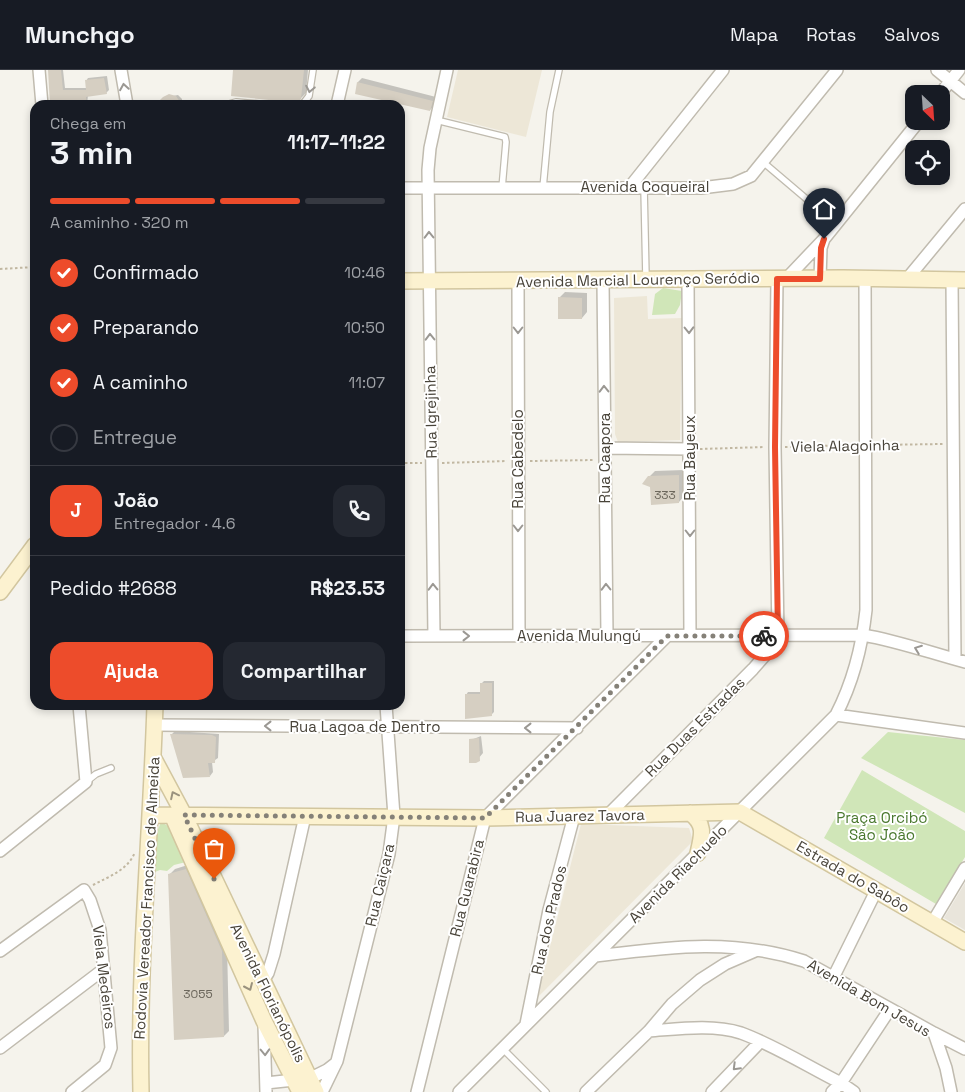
<!DOCTYPE html>
<html lang="pt">
<head>
<meta charset="utf-8">
<style>
	body { margin:0; font-family:"Space Grotesk",sans-serif; background:#242831; color:#f1f3f6; height:100vh; display:flex; flex-direction:column; font-size:19px; white-space:nowrap }
	* { box-sizing:border-box; margin:0 }
	p { font-size:16px; color:#9ea1a6 }
	.icon { flex:none; width:28px; height:28px; fill:none; stroke:currentColor; stroke-width:2; stroke-linecap:round; stroke-linejoin:round }
	.map { position:relative; flex:1; overflow:hidden }
	.panel { position:absolute; left:30px; top:30px; width:375px; height:610px; display:flex; flex-direction:column; background:#171b24; border-radius:15px; box-shadow:0 2px 8px #0003 }
	.panel>* { flex:none }
	.needle { width:32px; rotate:155deg }
	.tools { position:absolute; left:905px; top:15px; display:grid; gap:10px }
	.tools a { display:grid; place-items:center; width:45px; height:45px; border-radius:10px; background:#171b24; box-shadow:0 2px 8px #0003; font-size:25px }
	.pin { position:absolute; display:grid; place-items:center; width:42px; height:42px; color:#fff; margin:-51px -21px; border-radius:50% 50% 50% 0; rotate:-45deg; box-shadow:0 0 5px #0007 }
	.pin .icon { rotate:45deg }
	.courier { position:absolute; display:grid; place-items:center; width:50px; height:50px; margin:-25px; border:4px solid #ed4c2b; border-radius:50%; background:#fff; color:#222; box-shadow:0 1px 6px #0007 }
	.overview em { font-style:normal; font-weight:600 }
	.overview div { display:flex; flex-direction:column-reverse }
	.overview { display:flex; align-items:center; justify-content:space-between; height:85px; padding:0 20px }
	h1 { font-size:32px; font-weight:600; line-height:38px }
	.bar { display:grid; grid-template-columns:repeat(4,1fr); gap:8px 5px; align-content:center; height:60px; padding:0 20px }
	.bar i { height:6px; border-radius:4px; background:#363941 }
	.bar .active { background:#ed4c2b }
	.bar p { grid-column:span 4 }
	.line { display:flex; align-items:center; gap:12px; padding:0 20px; border-top:1px solid #363941 }
	.line div { flex:1 }
	.round { display:grid; place-items:center; flex:none; width:52px; height:52px; border-radius:15px; background:#242831 }
	ol { padding:0 20px; list-style:none }
	li { display:flex; align-items:center; gap:15px; height:55px }
	li p { margin-inline-start:auto }
	li .icon { padding:5px; border-radius:50%; background:#ed4c2b; color:#fff; stroke-width:4 }
	li:last-child { color:#9ea1a6 }
	li i { width:28px; height:28px; border:2px solid #363941; border-radius:50% }
	.primary-button { display:flex; gap:10px; margin-top:auto; padding:10px 20px }
	.primary-button a { flex:1; height:58px; border-radius:15px; background:#ed4c2b; color:#fff; font-size:20px; font-weight:600; line-height:58px; text-align:center }
	.primary-button a+a { background:#242831; color:#f1f3f6 }
	header { display:flex; align-items:center; gap:30px; box-sizing:border-box; height:70px; padding:0 25px; background:#171b24; border-bottom:1px solid #363941 }
	header strong { font-size:24px }
	nav { display:flex; gap:28px; margin-inline-start:auto; font-size:18px }
	.map>svg:first-child { display:block }
	.residential { fill:#e9e5db }
	.education { fill:#ede7d7 }
	.green { fill:#d0e6b8 }
	.shadow { fill:#0003 }
	.building { fill:#d6cfc2 }
	.lines { fill:none; stroke-linecap:round; stroke-linejoin:round }
	.lane-casing { stroke:#c0bbaf; stroke-width:8 }
	.street-casing { stroke:#c0bbaf; stroke-width:14 }
	.secondary-casing { stroke:#d2c69f; stroke-width:18 }
	.path { stroke:#c1b7a1; stroke-width:2; stroke-dasharray:2.5 2.5; stroke-linecap:butt }
	.lane { stroke:#fff; stroke-width:5.5 }
	.street { stroke:#fff; stroke-width:11 }
	.secondary { stroke:#fcf2d0; stroke-width:15 }
	.oneway { stroke:#9b9893 }
	.oneway2 { stroke:#9a927e }
	.done { stroke:#858178; stroke-width:5; stroke-dasharray:0 9 }
	.route { stroke:#ed4c2b; stroke-width:6 }
	.labels { text-anchor:middle; stroke-width:4; stroke-linejoin:round; paint-order:stroke }
	.number-label { font-size:12px; fill:#6c675c }
	.street-label { font-size:15px; fill:#49443a; stroke:#fff }
	.park-label { font-size:15px; fill:#4a792f; stroke:#fff }
</style>
</head>
<body>
<header>
<strong>Munchgo</strong>
<nav><a>Mapa</a><a>Rotas</a><a>Salvos</a></nav>
</header>
<div class="map">
<svg width="965" height="1022" viewBox="0 0 965 1022">
	<rect width="100%" height="100%" fill="#f5f3ec"/>
	<path class="residential" d="M965,813v47l-21,-12z"/>
	<path class="education" d="M458,0h84l-16,67 -79,-20z
		M647,226l1,23 34,-1 -2,122 -62,2 -3,-8 -1,-136z
		M581,754l108,4 4,13 -156,157z"/>
	<path class="green" d="M663,218l19,3 -2,14 -5,9 -23,1 3,-21z
		M888,662l77,8v73l-104,-55z
		M862,700l103,61v26l-29,47 -112,-66z
		M161,752l7,4 18,36 -12,3 -7,6 -7,-1 -5,2 2,-40z"/>
	<path class="shadow" d="M49,0h14l2,18h22l-1,-7 2,-3 19,-2 2,14 -3,3 -18,2 -1,10h-36z
		M235,0h73l-2,23 -9,9z
		M362,8l74,19 -2,9 -4,4 -74,-17 2,-11z
		M178,25l4,4v6h-21l2,-7z
		M400,60l5,1 -5,19z
		M565,222l22,1v19l-5,6 -23,-20z
		M684,400v26l-5,6 -30,-25 6,-6z
		M484,611h10v31l-3,3 -25,-20 2,-3h14v-9z
		M175,661l44,3 -1,24 -6,4 1,10 -3,4 -39,-41z
		M481,666l2,17 -5,6 -7,-19z
		M191,794l36,81 2,86 -5,5 -55,-161 6,-6z"/>
	<path class="building" d="M48,0h13l2,20h23l-1,-10 19,-2 3,16 -21,3 1,8h-37z
		M233,0h71l-3,29 -3,4 -67,-7z
		M357,12l76,19 -3,10 -75,-17z
		M169,24l7,2 6,9h-27l8,-8z
		M558,227l24,1v21h-24z
		M679,405v28l-28,2 -1,-18 -8,-3 6,-8z
		M480,613h12v33l-27,3v-25h15z
		M170,664l42,1 4,2 -1,26h-7l2,14 -27,1z
		M479,668l1,23 -4,2h-7v-24z
		M186,799l36,82 2,86 -50,3 -6,-166z"/>
	<g class="lines">
		<defs>
			<path id="lane" d="M225,35l11,-3 36,3
				M302,35l7,-9 4,-26
				M436,50l69,17 1,5 -4,46
				M763,92l73,62
				M644,117l2,91
				M543,118l7,-76 9,-42
				M86,712l10,-8 15,-6
				M503,979l43,43"/>
			<path id="street" d="M39,0l3,35
				M121,0l6,35
				M937,0l28,23
				M940,24l19,-24
				M337,35l8,-35
				M400,118h301l32,-4 18,-8 86,-106
				M629,118l94,-118
				M824,169l95,-118
				M786,209l38,-40 -3,9 -1,31
				M907,209l58,-70
				M952,210l3,379
				M688,211l2,354
				M518,212l1,354
				M603,212l4,353
				M605,378l85,1
				M400,566l463,-1c35,6 68,18 102,27
				M434,566l-6,-466 2,-22 17,-78
				M836,645l129,18
				M154,655l423,3
				M608,745l145,-146 21,-24 4,-9 -3,-189 2,-168
				M0,781l86,-69 -7,-77
				M932,853l33,-55
				M0,881l84,-61 6,10 10,30 11,118 -6,17 -33,27
				M596,886c73,-9 136,-18 208,5l130,72 12,35 5,24
				M834,906l42,-85
				M262,912l6,-9 6,-19 31,-138
				M526,954l23,-114 25,-94
				M264,955l2,67
				M649,961c29,-2 63,-7 92,2 33,12 68,34 100,50l13,9
				M934,963l31,16
				M0,978l104,-79
				M309,1009l18,-9 9,-7
				M266,1013l28,-3
				M322,1022l15,-31 52,-207 5,-38 -8,-111
				M417,1022l68,-274 182,-182
				M459,1022l377,-377c17,-33 26,-68 30,-105l-1,-332
				M586,1022l63,-61 23,-27 28,-24 25,-16 30,-13
				M712,1022l48,-50
				M832,1022l9,-9 49,-74"/>
			<path id="secondary" d="M400,211l443,-3 122,2
				M0,522l35,-47
				M154,689l30,56 132,277
				M690,743c16,11 12,23 8,40
				M151,745l334,3 255,-6 225,130
				M172,745l92,206 36,71
				M141,1022c-3,-129 10,-258 14,-387"/>
		</defs>
		<use href="#lane" class="lane-casing"/>
		<use href="#street" class="street-casing"/>
		<use href="#secondary" class="secondary-casing"/>
		<path class="path" d="M0,199l35,-2
			M875,375l68,-1
			M785,377l70,-2
			M700,379l65,-2
			M530,391l65,-1
			M400,393h22
			M442,393l65,-2
			M93,815c17,-9 35,-15 42,-33"/>
		<use href="#lane" class="lane"/>
		<use href="#street" class="street"/>
		<use href="#secondary" class="secondary"/>
	</g>
	<defs><path id="oneway-chevron" d="M-2-3.5L2.5 0L-2 3.5" fill="none" stroke-width="1.6" stroke-linecap="round" stroke-linejoin="round" transform="scale(1.25)"/></defs>
	<g class="oneway">
		<use href="#oneway-chevron" transform="translate(124 17) rotate(-99)"/>
		<use href="#oneway-chevron" transform="translate(310 19) rotate(101)"/>
		<use href="#oneway-chevron" transform="translate(429 165) rotate(-91)"/>
		<use href="#oneway-chevron" transform="translate(518 260) rotate(90)"/>
		<use href="#oneway-chevron" transform="translate(689 260) rotate(89)"/>
		<use href="#oneway-chevron" transform="translate(430 267) rotate(-91)"/>
		<use href="#oneway-chevron" transform="translate(604 319) rotate(-91)"/>
		<use href="#oneway-chevron" transform="translate(518 458) rotate(90)"/>
		<use href="#oneway-chevron" transform="translate(690 463) rotate(90)"/>
		<use href="#oneway-chevron" transform="translate(433 517) rotate(-91)"/>
		<use href="#oneway-chevron" transform="translate(606 517) rotate(-91)"/>
		<use href="#oneway-chevron" transform="translate(466 566)"/>
		<use href="#oneway-chevron" transform="translate(918 579) rotate(-159)"/>
		<use href="#oneway-chevron" transform="translate(268 656) rotate(-180)"/>
		<use href="#oneway-chevron" transform="translate(528 658) rotate(-180)"/>
		<use href="#oneway-chevron" transform="translate(265 982) rotate(88)"/>
		<use href="#oneway-chevron" transform="translate(736 997) rotate(135)"/>
	</g>
	<g class="oneway2">
		<use href="#oneway-chevron" transform="translate(174 725) rotate(-116)"/>
		<use href="#oneway-chevron" transform="translate(249 917) rotate(66)"/>
	</g>
	<g class="lines">
		<path class="done" d="M214,809l-30,-64 301,3 182,-182h97"/>
		<path class="route" d="M764,566h14l-3,-189 2,-168h43l1,-31 3,-9"/>
	</g>
	<g class="labels">
		<g class="number-label">
			<text x="665" y="429">333</text>
			<text x="198" y="928">3055</text>
		</g>
		<g class="street-label">
			<text x="645" y="122">Avenida Coqueiral</text>
			<text transform="translate(638 210) rotate(-1)" y="5">Avenida Marcial Lourenço Seródio</text>
			<text transform="translate(431 342) rotate(-91)" y="5">Rua Igrejinha</text>
			<text transform="translate(845 376) rotate(-1)" y="5">Viela Alagoinha</text>
			<text transform="translate(605 388) rotate(-90)" y="5">Rua Caapora</text>
			<text transform="translate(690 388) rotate(-90)" y="5">Rua Bayeux</text>
			<text transform="translate(518 389) rotate(-90)" y="5">Rua Cabedelo</text>
			<text x="579" y="571">Avenida Mulungú</text>
			<text x="365" y="662">Rua Lagoa de Dentro</text>
			<text transform="translate(695 657) rotate(-45)" y="5">Rua Duas Estradas</text>
			<text transform="translate(580 746) rotate(-1)" y="5">Rua Juarez Tavora</text>
			<text transform="translate(678 804) rotate(-45)" y="5">Avenida Riachuelo</text>
			<text transform="translate(853 807) rotate(30)" y="5">Estrada do Sabôo</text>
			<text transform="translate(380 815) rotate(-77)" y="5">Rua Caiçara</text>
			<text transform="translate(467 818) rotate(-76)" y="5">Rua Guarabira</text>
			<text transform="translate(147 828) rotate(-87)" y="5">Rodovia Vereador Francisco de Almeida</text>
			<text transform="translate(549 850) rotate(-77)" y="5">Rua dos Prados</text>
			<text transform="translate(104 907) rotate(83)" y="5">Viela Medeiros</text>
			<text transform="translate(268 923) rotate(64)" y="5">Avenida Florianópolis</text>
			<text transform="translate(869 928) rotate(30)" y="5">Avenida Bom Jesus</text>
		</g>
		<g class="park-label">
			<text x="882" y="753">Praça Orcibó<tspan x="882" dy="17">São João</tspan></text>
		</g>
	</g>
</svg>
<div class="tools">
<a><svg class="needle" viewBox="-14 -14 28 28"><path d="M0-13l5 13h-10z" fill="#e53935"/><path d="M0 13l5-13h-10z" fill="#9ea1a6"/></svg></a>
<a><svg class="icon" aria-label="locate" viewBox="0 0 24 24"><circle cx="12" cy="12" r="6"/><path d="M12 2v4M12 18v4M2 12h4M18 12h4"/></svg></a>
</div>
<div class="pin" style="left:214px;top:809px;background:#ea580c"><svg class="icon" aria-label="bag" viewBox="0 0 24 24"><path d="M5 8h14l-1 12H6zM9 8a3 3 0 0 1 6 0"/></svg></div>
<div class="pin" style="left:824px;top:169px;background:#1f2937"><svg class="icon" aria-label="home" viewBox="0 0 24 24"><path d="M3 11l9-7 9 7M6 9v11h12V9"/></svg></div>
<div class="courier" style="left:764px;top:566px"><svg class="icon" aria-label="bike" viewBox="0 0 24 24"><circle cx="6" cy="16" r="4"/><circle cx="18" cy="16" r="4"/><path d="M6 16l4-8h5l3 8M10 8l3 8H6M13 5h3"/></svg></div>
<section class="panel">
<div class="overview"><div><h1>3 min</h1><p>Chega em</p></div><em>11:17–11:22</em></div>
<div class="bar"><i class="active"></i><i class="active"></i><i class="active"></i><i></i><p>A caminho · 320 m</p></div>
<ol>
<li><svg class="icon" aria-label="check" viewBox="0 0 24 24"><path d="M5 12l5 5 9-10"/></svg>Confirmado<p>10:46</p></li>
<li><svg class="icon" aria-label="check" viewBox="0 0 24 24"><path d="M5 12l5 5 9-10"/></svg>Preparando<p>10:50</p></li>
<li><svg class="icon" aria-label="check" viewBox="0 0 24 24"><path d="M5 12l5 5 9-10"/></svg>A caminho<p>11:07</p></li>
<li><i></i>Entregue</li>
</ol>
<div class="line" style="height:90px"><b class="round" style="background:#ed4c2b;color:#fff">J</b><div><b>João</b><p>Entregador · 4.6</p></div><a class="round"><svg class="icon" aria-label="phone" viewBox="0 0 24 24"><path d="M5 4h4l2 5-3 2q2 4 5 5l2-3 5 2v4C11 20 4 13 5 4z"/></svg></a></div>
<div class="line" style="height:65px"><div>Pedido #2688</div><b>R$23.53</b></div>
<div class="primary-button"><a>Ajuda</a><a>Compartilhar</a></div>
</section>
</div>
</body>
</html>
